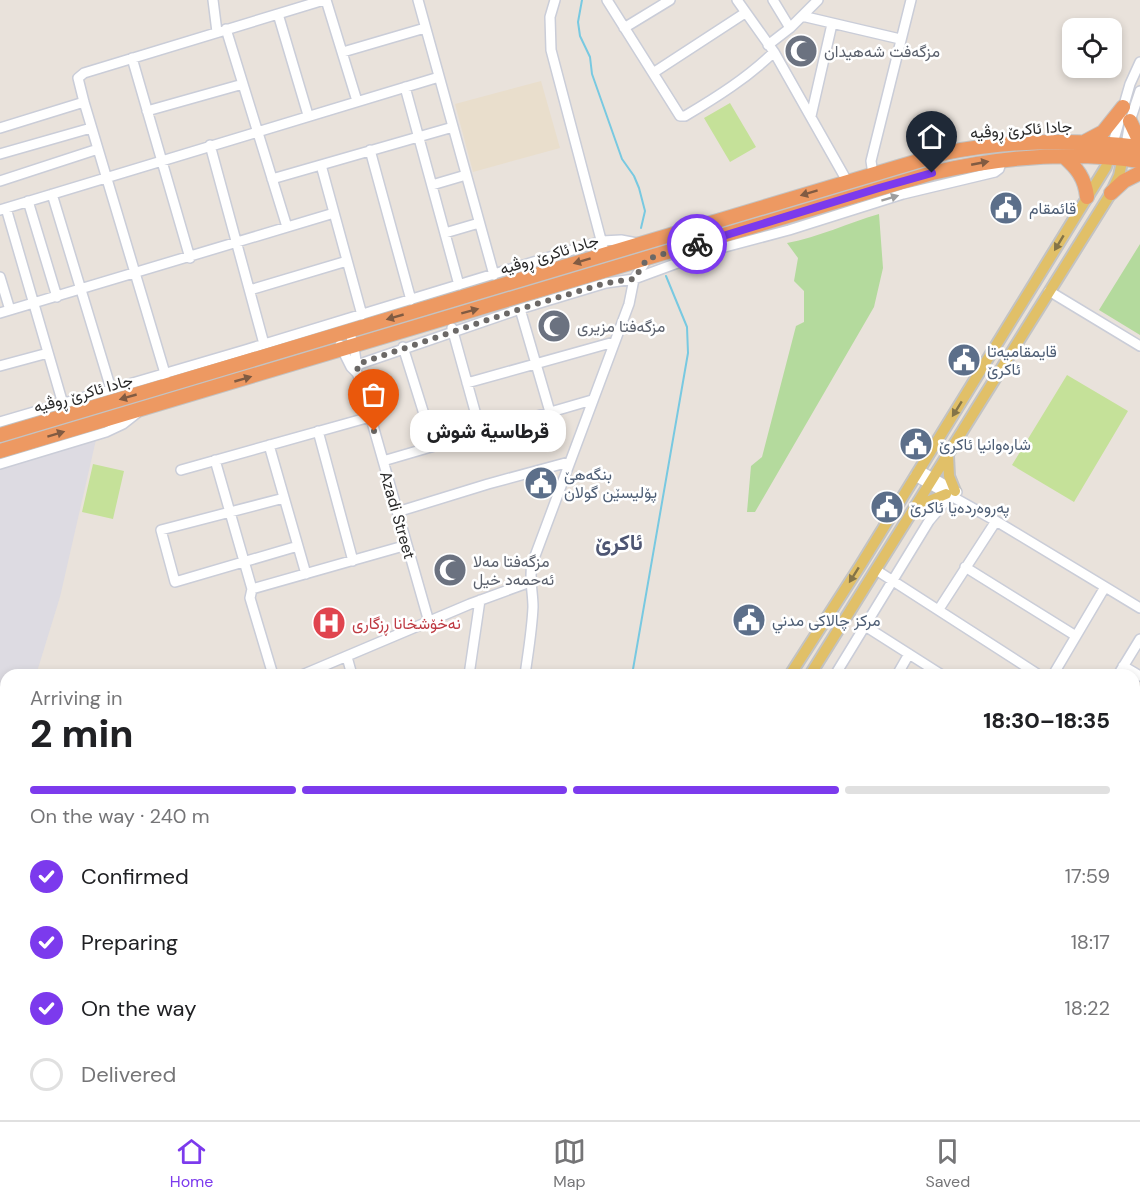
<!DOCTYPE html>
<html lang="en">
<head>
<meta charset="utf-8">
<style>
	body { margin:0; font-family:"DM Sans",Vazirmatn,sans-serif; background:#f2f2f2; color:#202124; height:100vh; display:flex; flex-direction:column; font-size:22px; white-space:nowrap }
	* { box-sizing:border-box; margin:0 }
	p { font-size:20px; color:#757577 }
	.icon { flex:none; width:33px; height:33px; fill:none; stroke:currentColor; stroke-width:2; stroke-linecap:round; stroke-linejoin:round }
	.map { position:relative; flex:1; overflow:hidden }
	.sheet { position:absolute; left:0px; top:669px; width:1140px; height:452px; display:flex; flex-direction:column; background:#fff; border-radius:18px 18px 0 0; box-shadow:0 3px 9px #0003 }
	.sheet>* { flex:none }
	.fabs { position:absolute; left:1062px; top:18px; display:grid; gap:12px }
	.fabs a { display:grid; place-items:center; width:60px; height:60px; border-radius:12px; background:#fff; box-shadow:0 3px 9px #0003; font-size:30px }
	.pin { position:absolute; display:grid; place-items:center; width:51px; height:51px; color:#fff; margin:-62px -26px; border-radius:50% 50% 50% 0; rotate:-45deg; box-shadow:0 0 6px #0007 }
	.pin .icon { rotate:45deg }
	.courier { position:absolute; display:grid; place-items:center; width:60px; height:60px; margin:-30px; border:4px solid #7c3aed; border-radius:50%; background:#fff; color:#222; box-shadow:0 2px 8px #0007 }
	.bubble { position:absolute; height:42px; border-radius:18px; background:#fff; box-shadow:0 3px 9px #0003; font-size:20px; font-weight:800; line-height:42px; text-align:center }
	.overview em { font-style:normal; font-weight:800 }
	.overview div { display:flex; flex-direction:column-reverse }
	.overview { display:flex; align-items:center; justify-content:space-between; height:102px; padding:0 30px }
	h1 { font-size:39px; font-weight:800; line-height:45px }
	.bar { display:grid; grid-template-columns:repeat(4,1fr); gap:9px 6px; align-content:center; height:72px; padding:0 30px }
	.bar i { height:8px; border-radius:4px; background:#e0e0e0 }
	.bar .current { background:#7c3aed }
	.bar p { grid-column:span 4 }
	ol { padding:0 30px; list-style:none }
	li { display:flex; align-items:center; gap:18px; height:66px }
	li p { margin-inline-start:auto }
	li .icon { padding:6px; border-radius:50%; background:#7c3aed; color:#fff; stroke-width:4 }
	li:last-child { color:#757577 }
	li i { width:33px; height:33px; border:3px solid #e0e0e0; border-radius:50% }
	.tab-bar { display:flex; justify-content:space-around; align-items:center; height:84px; border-top:2px solid #e0e0e0; background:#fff; font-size:16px; color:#757577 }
	.tab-bar a { display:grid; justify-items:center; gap:3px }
	.tab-bar .current { color:#7c3aed }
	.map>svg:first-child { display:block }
	.industrial { fill:#dddbe2 }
	.education { fill:#e9decc }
	.green { fill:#b4da9d }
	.pitch { fill:#c5e199 }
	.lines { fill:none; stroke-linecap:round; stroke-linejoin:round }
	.stream { stroke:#78c9e1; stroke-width:2 }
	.minor-casing { stroke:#cacdd8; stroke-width:12 }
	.major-casing { stroke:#c3c3c3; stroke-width:14 }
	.highway-casing { stroke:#c3c3c3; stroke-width:16 }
	.minor { stroke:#fff; stroke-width:9 }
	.major { stroke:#e1c068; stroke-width:10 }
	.highway { stroke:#ed9962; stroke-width:14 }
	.oneway { fill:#815b42 }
	.oneway2 { fill:#9e9e9e }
	.oneway3 { fill:#847448 }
	.done { stroke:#6c6967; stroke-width:6; stroke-dasharray:0 10.8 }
	.route { stroke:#7c3aed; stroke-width:8 }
	.labels { text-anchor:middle; stroke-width:5; stroke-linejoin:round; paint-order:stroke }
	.worship-label { font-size:16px; fill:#5b616d; stroke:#fff; text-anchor:start }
	.street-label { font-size:16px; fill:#282828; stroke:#fff }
	.service-label { font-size:16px; fill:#4e5e75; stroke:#fff; text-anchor:start }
	.health-label { font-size:16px; fill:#be3a42; stroke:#fff; text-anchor:start }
	.district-label { font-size:22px; font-weight:bold; fill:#4e5673; stroke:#fff }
</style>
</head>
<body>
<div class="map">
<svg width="1140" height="1120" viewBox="0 0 1140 1120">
	<rect width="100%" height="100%" fill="#e9e2db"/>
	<path class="industrial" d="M98,431l-38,166 -24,78h-30v63l-6,1v-280z"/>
	<path class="education" d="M541,81l19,67 -87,24 -18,-68z"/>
	<path class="green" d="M879,214l4,54 -9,39 -119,205h-8l4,-46 11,-9 34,-131 8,-4v-31l-10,-10 4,-23 -11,-15c32,-6 61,-20 92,-29z
		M1140,244v91l-41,-25z"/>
	<path class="pitch" d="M730,103l26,44 -26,15 -26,-44z
		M1067,375l61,36 -54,91 -62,-37z
		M93,464l31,7 -11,48 -31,-7z"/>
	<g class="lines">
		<path class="stream" d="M582,0l-4,22 2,14 10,21 2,17 30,85 12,17 5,12 6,23 -4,17
			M632,675l56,-322 -1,-26 -21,-51
			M696,1114l1,6"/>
		<defs>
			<path id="minor" d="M213,0l4,32
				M326,0l31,101
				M418,0l76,275
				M555,0l-5,17 1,33 54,205
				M607,0l73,116h5c32,-19 62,-38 89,-64
				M737,0l37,52 73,129
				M773,0l17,28
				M278,14l30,101
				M802,16l98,23
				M624,28l46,-28
				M226,29l61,198
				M768,45l22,-17 28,-28
				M343,52l82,-24
				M132,58l58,200
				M653,73l92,-60
				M405,87l54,198
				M147,111l96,-27
				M811,116l21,-92
				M0,128l84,-26
				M1113,143l17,-59 10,-22
				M210,145l54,199
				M1126,145l4,-24 10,-30
				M370,150l41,150
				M0,154l91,-26
				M321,165l41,150
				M873,174l-2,-13 40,-161
				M272,179l181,-52
				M0,181l98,-32
				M432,185l34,-10
				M52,194l59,195
				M28,201l29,96
				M6,208l57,196
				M0,210l439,-133
				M445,233l34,-10
				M0,277l10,33
				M250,290l97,-29
				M1049,291l91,55
				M520,309l30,103
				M0,313l334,-100
				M452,328l29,105
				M349,330l5,17 3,21
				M340,345l11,22 6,6 3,7 69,242
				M403,347l31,99
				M0,366l48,-13
				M351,367l169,-58 86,-26 28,-4 76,-28 79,-21 114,-36 92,-22 4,-3 3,-9
				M167,380l-83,-278 -6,-24 6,-5 240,-73
				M467,383l147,-41
				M0,422l245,-72 357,-109 19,-1 16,3
				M318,431l35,130
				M269,445l37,129
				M215,460l37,129 -2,9 23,77
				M383,461l209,-61
				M0,464l106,-32 17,-8 14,-11
				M181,470l189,-53
				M919,470l38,22
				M915,476l81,45 144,87
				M284,498l-123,32 14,52 123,-36
				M397,512l91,-28 81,-22
				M965,567l111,69
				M876,570l163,105
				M252,589l155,-44
				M939,609l57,-88
				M865,626l77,49
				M347,657l5,18
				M1123,666l17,10
				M302,675l168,-71 60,-22
				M469,675l11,-75
				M525,675c3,-22 7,-45 8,-68 0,-15 -4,-28 -1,-43l97,-260 5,-25 13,-20
				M835,675l94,-154 21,-25
				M897,675l12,-21
				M1053,675l52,-88
				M1118,675l22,-36
				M1134,735l6,4
				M1134,793l6,4
				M0,827l6,-1
				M1134,856l6,-10
				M0,905l6,16
				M1134,924l6,-7
				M1134,955l6,5
				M0,983l6,-3
				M1134,985l6,-8
				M1134,1022l6,5
				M0,1039l6,-3
				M1134,1089l6,5
				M0,1095l6,-3
				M27,1114l2,6
				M153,1114l1,6
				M213,1114l2,6
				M892,1114l5,6
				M1104,1114l7,6
				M62,1120l10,-6
				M246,1120l28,-6
				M415,1120l1,-6
				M474,1120v-6
				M868,1120l6,-6
				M947,1120l6,-6
				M996,1120l5,-6
				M1067,1120l6,-6"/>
			<path id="major" d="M948,456l1,20 6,15
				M917,509l12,-8 17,-7
				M790,675l70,-109 246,-399 5,-16
				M810,675l301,-482 8,-17 5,-24
				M656,1120l3,-6
				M683,1120l1,-6"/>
			<path id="highway" d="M1130,121l10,21
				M1086,141l17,-9 20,-25
				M1063,156c14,12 22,22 24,41
				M1111,193l13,-12 16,-8
				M0,435l945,-282c65,-13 129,-14 195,-6
				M0,451l932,-278c68,-16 138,-22 208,-12"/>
		</defs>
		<use href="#minor" class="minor-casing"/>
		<use href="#major" class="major-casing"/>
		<use href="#highway" class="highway-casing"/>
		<use href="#minor" class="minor"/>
		<use href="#major" class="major"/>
		<use href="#highway" class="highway"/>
	</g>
	<defs><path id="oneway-solid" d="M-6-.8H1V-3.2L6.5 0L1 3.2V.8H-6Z" transform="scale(1.5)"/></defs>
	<g class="oneway">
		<use href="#oneway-solid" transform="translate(980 163) rotate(-11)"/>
		<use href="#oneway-solid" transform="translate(809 193) rotate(163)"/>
		<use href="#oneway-solid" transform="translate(582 261) rotate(163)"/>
		<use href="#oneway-solid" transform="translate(470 311) rotate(-15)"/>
		<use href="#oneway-solid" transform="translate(395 317) rotate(164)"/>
		<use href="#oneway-solid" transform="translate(243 379) rotate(-16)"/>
		<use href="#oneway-solid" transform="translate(128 397) rotate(164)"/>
		<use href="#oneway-solid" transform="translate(56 434) rotate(-17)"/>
	</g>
	<use class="oneway2" href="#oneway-solid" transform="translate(890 198) rotate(-17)"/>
	<g class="oneway3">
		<use href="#oneway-solid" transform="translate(1059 243) rotate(121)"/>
		<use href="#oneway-solid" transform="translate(957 409) rotate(122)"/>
		<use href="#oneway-solid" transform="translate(854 575) rotate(122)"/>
	</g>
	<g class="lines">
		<path class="done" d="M374,431l-17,-58 1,-9 162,-55 86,-26 28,-4 13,-20 50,-15"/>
		<path class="route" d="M697,244l182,-56 53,-15"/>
	</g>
	<defs>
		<symbol id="mosque-disc" viewBox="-11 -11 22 22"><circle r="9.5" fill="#6b7280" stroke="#fff"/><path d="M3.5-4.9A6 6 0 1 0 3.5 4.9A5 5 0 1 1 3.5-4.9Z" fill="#fff"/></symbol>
		<symbol id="civic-disc" viewBox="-11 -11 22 22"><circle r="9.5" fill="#5c6f8a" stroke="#fff"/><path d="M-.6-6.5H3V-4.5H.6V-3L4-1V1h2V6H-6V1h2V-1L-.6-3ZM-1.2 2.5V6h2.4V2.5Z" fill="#fff"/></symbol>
		<symbol id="hospital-disc" viewBox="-11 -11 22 22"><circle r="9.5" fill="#e0444e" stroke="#fff"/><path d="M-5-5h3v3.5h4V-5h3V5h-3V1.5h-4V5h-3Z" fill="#fff"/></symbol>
	</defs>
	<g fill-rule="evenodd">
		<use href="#mosque-disc" x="782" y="32" width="38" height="38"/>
		<use href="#civic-disc" x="987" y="189" width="38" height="38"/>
		<use href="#mosque-disc" x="535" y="307" width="38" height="38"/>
		<use href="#civic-disc" x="945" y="341" width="38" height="38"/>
		<use href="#civic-disc" x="897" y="425" width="38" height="38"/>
		<use href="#civic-disc" x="522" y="464" width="38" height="38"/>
		<use href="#civic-disc" x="868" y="488" width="38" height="38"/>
		<use href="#mosque-disc" x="431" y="551" width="38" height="38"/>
		<use href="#civic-disc" x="730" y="601" width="38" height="38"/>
		<use href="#hospital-disc" x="310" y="604" width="38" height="38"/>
	</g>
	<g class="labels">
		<g class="worship-label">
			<text x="824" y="57">مزگەفت شه‌هيدان</text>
			<text x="577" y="332">مزگەفتا مزیری</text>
			<text x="473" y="567">مزگەفتا مەلا<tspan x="473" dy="18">ئەحمەد خیل</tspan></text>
		</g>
		<g class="street-label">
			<text transform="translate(1021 129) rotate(-4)" y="6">جادا ئاکرێ ڕوڤیە</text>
			<text transform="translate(549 254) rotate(-17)" y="6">جادا ئاکرێ ڕوڤیە</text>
			<text transform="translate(83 393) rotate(-16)" y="6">جادا ئاکرێ ڕوڤیە</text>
			<text transform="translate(398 515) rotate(74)" y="6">Azadi Street</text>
		</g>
		<g class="service-label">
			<text x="1029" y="214">قائمقام</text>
			<text x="987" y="357">قایمقامیەتا<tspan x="987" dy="18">ئاکرێ</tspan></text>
			<text x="939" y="450">شارەوانیا ئاکرێ</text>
			<text x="564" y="480">بنگە‌ھێ<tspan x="564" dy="18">پۆلیسێن گولان</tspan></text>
			<text x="910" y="513">پەروەردەیا ئاكرێ</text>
			<text x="772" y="626">مركز چالاکى مدني</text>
		</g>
		<g class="health-label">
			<text x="352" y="629">نەخۆشخانا ڕزگاری</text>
		</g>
		<g class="district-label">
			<text x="619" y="550">ئاکرێ</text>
		</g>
	</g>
</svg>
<div class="fabs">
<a><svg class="icon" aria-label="locate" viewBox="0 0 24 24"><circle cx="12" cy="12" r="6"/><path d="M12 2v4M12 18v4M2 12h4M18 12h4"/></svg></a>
</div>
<div class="pin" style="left:374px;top:431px;background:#ea580c"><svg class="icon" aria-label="bag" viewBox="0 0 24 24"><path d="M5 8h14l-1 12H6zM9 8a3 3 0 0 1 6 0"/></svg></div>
<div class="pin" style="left:932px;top:173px;background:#1f2937"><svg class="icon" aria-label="home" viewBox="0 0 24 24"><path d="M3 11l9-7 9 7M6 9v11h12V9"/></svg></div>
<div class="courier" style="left:697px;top:244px"><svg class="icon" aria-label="bike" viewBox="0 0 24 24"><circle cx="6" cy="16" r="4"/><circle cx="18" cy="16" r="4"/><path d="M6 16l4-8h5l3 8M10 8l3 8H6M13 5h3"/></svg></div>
<div class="bubble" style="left:410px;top:410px;width:156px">قرطاسية شوش</div>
<section class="sheet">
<div class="overview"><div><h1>2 min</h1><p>Arriving in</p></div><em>18:30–18:35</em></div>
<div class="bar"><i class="current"></i><i class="current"></i><i class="current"></i><i></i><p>On the way · 240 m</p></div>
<ol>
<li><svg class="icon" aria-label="check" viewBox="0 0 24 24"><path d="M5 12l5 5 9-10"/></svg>Confirmed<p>17:59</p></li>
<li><svg class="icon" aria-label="check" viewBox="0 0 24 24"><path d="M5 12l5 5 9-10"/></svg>Preparing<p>18:17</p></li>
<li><svg class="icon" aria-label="check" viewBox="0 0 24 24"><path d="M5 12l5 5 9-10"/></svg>On the way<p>18:22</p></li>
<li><i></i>Delivered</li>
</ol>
</section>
</div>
<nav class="tab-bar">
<a class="current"><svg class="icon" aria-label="home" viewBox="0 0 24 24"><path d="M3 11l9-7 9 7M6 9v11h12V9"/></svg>Home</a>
<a><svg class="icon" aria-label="map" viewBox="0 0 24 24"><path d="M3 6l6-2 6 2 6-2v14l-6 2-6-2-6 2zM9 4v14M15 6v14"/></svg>Map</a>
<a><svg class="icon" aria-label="saved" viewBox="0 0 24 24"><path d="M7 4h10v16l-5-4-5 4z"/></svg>Saved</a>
</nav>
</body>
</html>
